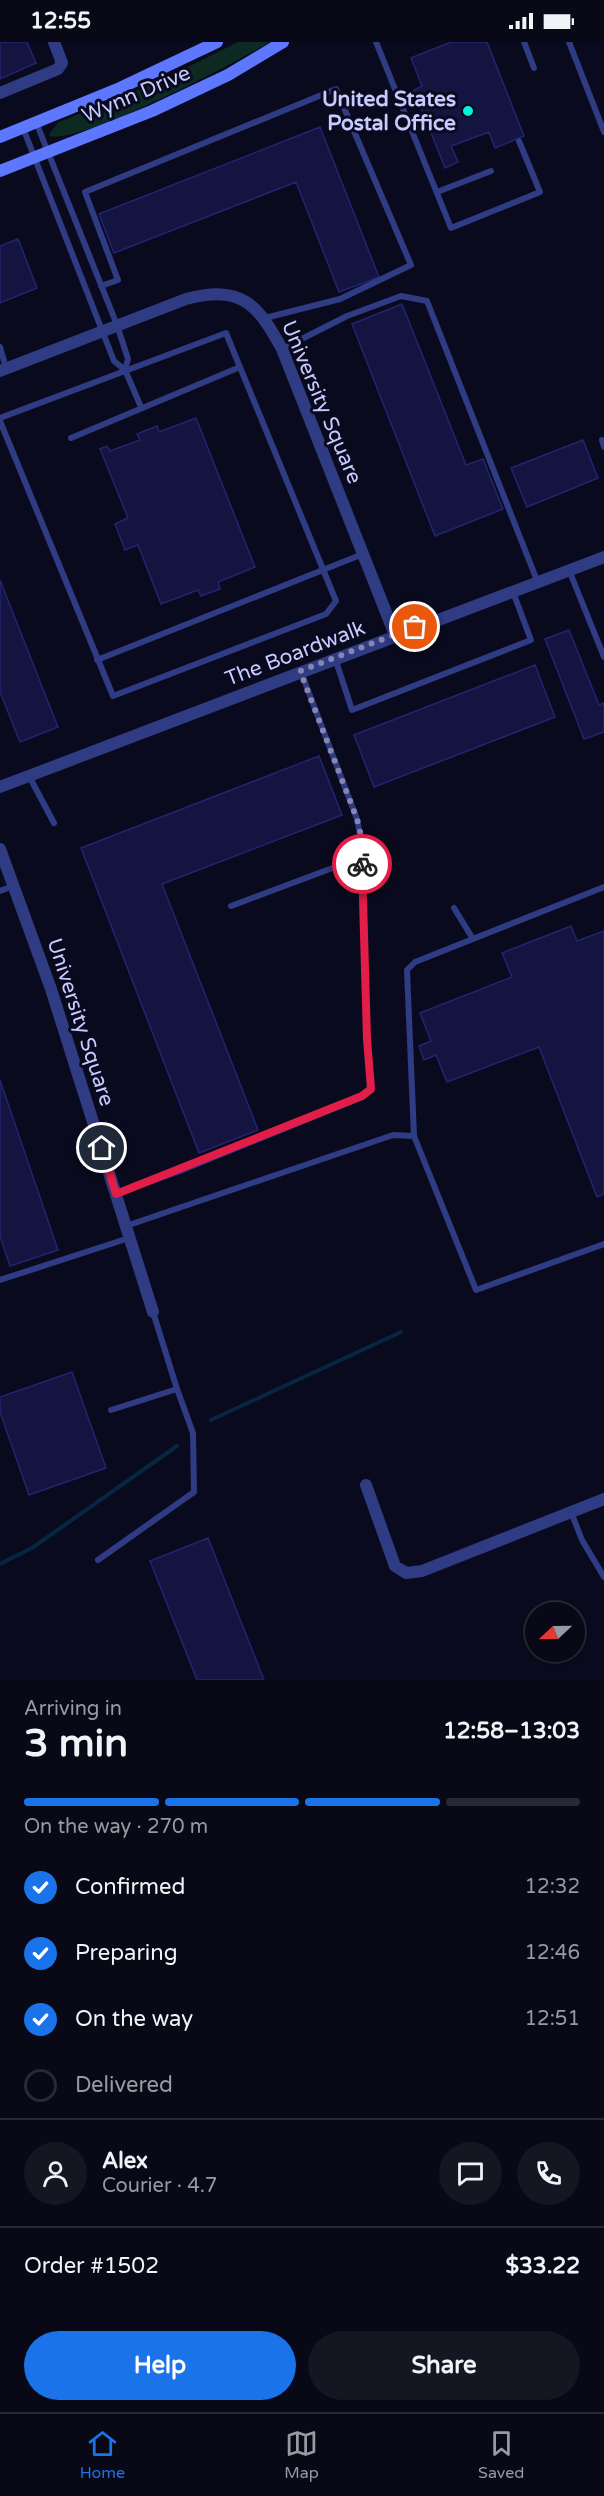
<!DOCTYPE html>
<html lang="en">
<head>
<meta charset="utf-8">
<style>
	body { margin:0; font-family:"Varela Round",sans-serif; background:#161623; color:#f1f3f6; height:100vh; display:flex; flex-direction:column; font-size:22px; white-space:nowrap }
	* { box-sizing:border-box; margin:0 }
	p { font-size:20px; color:#989aa1 }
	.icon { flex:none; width:33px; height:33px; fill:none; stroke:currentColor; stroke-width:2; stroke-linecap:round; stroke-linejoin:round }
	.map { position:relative; height:1638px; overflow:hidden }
	.sheet { display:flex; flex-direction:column; background:#080816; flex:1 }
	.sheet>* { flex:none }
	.needle { width:39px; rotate:248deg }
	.buttons { position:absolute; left:525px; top:1560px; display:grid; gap:12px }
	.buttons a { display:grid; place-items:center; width:60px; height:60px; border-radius:50%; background:#080816; box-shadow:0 2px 4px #0004,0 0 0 2px #292935; font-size:30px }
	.pin { position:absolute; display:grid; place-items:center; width:51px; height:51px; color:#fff; margin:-26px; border:3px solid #fff; border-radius:50%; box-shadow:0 2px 6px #0007 }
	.courier { position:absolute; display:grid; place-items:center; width:60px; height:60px; margin:-30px; border:4px solid #e11d48; border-radius:50%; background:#fff; color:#222; box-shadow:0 2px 8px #0007 }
	.head em { font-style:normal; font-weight:800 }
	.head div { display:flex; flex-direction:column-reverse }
	.head { display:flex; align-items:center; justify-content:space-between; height:102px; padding:0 24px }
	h1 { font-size:39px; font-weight:800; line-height:45px }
	.bar { display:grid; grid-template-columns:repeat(4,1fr); gap:9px 6px; align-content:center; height:72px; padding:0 24px }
	.bar i { height:8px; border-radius:4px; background:#292935 }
	.bar .active { background:#1a73e8 }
	.bar p { grid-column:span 4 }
	.line { display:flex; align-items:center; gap:15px; padding:0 24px; border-top:2px solid #292935 }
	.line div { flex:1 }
	.round { display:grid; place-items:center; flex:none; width:63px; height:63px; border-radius:32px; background:#161623 }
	ol { padding:0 24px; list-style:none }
	li { display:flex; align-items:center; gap:18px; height:66px }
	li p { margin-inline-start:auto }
	li .icon { padding:6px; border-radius:50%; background:#1a73e8; color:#fff; stroke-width:4 }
	li:last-child { color:#989aa1 }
	li i { width:33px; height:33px; border:3px solid #292935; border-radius:50% }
	.primary-button { display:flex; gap:12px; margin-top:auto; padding:12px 24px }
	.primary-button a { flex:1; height:69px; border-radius:36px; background:#1a73e8; color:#fff; font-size:24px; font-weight:800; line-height:69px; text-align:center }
	.primary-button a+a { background:#161623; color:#f1f3f6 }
	.status { display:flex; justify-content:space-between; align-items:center; height:42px; padding:0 30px; background:#080816; direction:ltr }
	.status svg { height:16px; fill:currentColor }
	.tabs { display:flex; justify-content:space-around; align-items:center; height:84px; border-top:2px solid #292935; background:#080816; font-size:16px; color:#989aa1 }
	.tabs a { display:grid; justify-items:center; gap:3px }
	.tabs .active { color:#1a73e8 }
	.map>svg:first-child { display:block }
	.green { fill:#0c2922 }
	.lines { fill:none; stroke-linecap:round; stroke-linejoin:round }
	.stream { stroke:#062641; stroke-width:4 }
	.building { fill:#141441; stroke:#242370; stroke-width:1.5 }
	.lane { stroke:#2f3b83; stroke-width:6 }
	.street { stroke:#2f3b83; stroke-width:12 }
	.secondary { stroke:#5e77ff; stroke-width:12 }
	.done { stroke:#8587b0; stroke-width:6; stroke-dasharray:0 10.8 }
	.route { stroke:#e11d48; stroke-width:8 }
	.poi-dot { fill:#00f2dd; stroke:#0a0a1e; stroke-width:2 }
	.labels { text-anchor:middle; stroke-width:6; stroke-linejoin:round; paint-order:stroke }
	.street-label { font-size:21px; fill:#c7cbff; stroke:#0a0a1e }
	.poi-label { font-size:21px; font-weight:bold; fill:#c7cbff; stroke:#0a0a1e; text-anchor:end }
</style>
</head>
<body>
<div class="status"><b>12:55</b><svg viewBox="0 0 49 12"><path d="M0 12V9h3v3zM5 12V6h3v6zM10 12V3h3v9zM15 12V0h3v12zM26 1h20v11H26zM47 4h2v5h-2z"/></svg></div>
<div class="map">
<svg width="604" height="1638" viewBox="0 0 604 1638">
	<rect width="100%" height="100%" fill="#0a0a1e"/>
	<path class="green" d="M238,0h32c-33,20 -190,103 -221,94l2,-5 8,-9 105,-43z"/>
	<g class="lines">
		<path class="stream" d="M211,1378l190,-88
			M0,1522l32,-16 145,-102"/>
	</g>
	<path class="building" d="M0,0h27l9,21 -36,16z
		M451,0h36l37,94 -29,12 -6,-16 -38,14 7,16 -13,6 -31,-78 8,-4 -11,-28z
		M320,85l59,150 -40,15 -43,-110 -182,71 -15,-39z
		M18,197l19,49 -37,15v-57z
		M402,262l64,161 17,-6 20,50 -68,27 -83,-212z
		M196,376l59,149 -37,15 2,7 -19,7 -3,-6 -37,14 -23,-59 -13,5 -10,-26 13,-6 -28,-69 7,-3 3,5 30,-11 -3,-6 20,-8 2,6z
		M583,398l15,38 -71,29 -16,-39z
		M0,538l58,147 -38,15 -20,-50z
		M569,588l30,75 5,-2v29l-20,7 -39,-100z
		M535,623l20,52 -181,70 -20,-52z
		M319,714l23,59 -180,69 96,246 -59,23 -118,-305z
		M571,884l6,15 27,-10v263l-7,3 -58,-150 -92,35 -11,-27 -12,5 -5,-14 12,-5 -11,-28 92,-36 -10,-24z
		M0,1038l58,170 -48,16 -10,-30z
		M72,1330l34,96 -77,27 -29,-83v-15z
		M208,1496l56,142h-67l-47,-119z"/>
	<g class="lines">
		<path class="lane" d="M376,0l75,186 89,-36 -21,-51
			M524,0l10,26
			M569,0l35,90
			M36,80l81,203 11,34 -3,11
			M23,86l91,233 11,9 16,37
			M437,150l54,-21
			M101,244l17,-6 -33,-88 251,-103 75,176 -71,34 -75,19
			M0,305l6,21
			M282,307l65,-33 54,-20 26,5 111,282
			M0,376l226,-85 110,268 -10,13 -213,82 -113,-275
			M71,396l169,-71
			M602,398l2,7
			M569,528l35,87
			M335,616l17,52 179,-70 -18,-48
			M97,618l266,-106
			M29,734l25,47
			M604,845l-189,75 -8,8 7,166 62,154 128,-46
			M0,849l13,-5
			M231,864l131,-49
			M454,866l19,31
			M116,1152l64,-23 182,-74 9,-8 -4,-50 -6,-199 -4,-21 -56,-147
			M126,1184l267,-91 21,1
			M0,1238l129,-42
			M111,1368l66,-21
			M571,1470l11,28 22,37
			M98,1518l96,-68 -1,-59 -16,-44 -24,-77"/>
		<path class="street" d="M0,51l58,-24 4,-6 -8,-21
			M0,329l186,-72c55,-14 71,4 96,50l113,286
			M0,745l604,-230
			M0,807l51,140 102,323
			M366,1443l29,81 11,7 16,-2 182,-72"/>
		<path class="secondary" d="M0,95l120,-49 97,-46
			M0,129l152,-60 76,-36 55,-33"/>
	</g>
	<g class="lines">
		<path class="done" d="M362,822v-24l-5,-21 -57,-148 115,-44"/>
		<path class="route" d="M102,1106l14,46 246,-98 9,-7 -4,-50 -5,-175"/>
	</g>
	<circle class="poi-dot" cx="468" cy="69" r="6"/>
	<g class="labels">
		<g class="street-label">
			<text transform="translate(136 52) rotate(-23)" y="7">Wynn Drive</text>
			<text transform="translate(322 360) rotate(67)" y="7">University Square</text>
			<text transform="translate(295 611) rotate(-21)" y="7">The Boardwalk</text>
			<text transform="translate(81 980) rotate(72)" y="7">University Square</text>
		</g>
		<g class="poi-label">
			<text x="456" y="64">United States<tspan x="456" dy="24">Postal Office</tspan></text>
		</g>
	</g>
</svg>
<div class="buttons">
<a><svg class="needle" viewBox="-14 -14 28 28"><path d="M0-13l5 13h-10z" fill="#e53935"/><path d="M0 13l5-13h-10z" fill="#989aa1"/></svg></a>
</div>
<div class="pin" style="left:415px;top:585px;background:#ea580c"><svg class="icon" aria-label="bag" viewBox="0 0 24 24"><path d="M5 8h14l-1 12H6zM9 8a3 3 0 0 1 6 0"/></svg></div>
<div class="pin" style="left:102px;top:1106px;background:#1f2937"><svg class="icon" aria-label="home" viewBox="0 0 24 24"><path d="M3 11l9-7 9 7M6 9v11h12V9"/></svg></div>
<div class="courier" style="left:362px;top:822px"><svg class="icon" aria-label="bike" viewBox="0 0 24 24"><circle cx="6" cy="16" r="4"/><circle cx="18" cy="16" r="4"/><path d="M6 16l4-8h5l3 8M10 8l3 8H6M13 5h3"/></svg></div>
</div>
<section class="sheet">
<div class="head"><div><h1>3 min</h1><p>Arriving in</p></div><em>12:58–13:03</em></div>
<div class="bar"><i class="active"></i><i class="active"></i><i class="active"></i><i></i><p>On the way · 270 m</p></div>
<ol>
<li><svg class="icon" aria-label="check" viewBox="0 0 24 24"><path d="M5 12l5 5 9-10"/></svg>Confirmed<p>12:32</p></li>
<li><svg class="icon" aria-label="check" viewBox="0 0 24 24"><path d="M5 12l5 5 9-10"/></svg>Preparing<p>12:46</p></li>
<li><svg class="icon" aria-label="check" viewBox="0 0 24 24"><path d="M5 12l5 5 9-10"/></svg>On the way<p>12:51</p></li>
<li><i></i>Delivered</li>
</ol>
<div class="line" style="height:108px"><a class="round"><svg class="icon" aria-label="person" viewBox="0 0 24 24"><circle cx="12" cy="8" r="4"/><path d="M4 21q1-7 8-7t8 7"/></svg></a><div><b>Alex</b><p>Courier · 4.7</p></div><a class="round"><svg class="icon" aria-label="chat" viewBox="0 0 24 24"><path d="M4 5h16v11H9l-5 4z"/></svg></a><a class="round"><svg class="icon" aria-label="phone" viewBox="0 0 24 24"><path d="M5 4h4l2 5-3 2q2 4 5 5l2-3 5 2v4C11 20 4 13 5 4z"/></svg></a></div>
<div class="line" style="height:78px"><div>Order #1502</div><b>$33.22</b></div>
<div class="primary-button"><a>Help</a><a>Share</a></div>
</section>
<nav class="tabs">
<a class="active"><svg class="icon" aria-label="home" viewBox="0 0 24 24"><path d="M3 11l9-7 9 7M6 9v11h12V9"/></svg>Home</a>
<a><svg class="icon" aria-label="map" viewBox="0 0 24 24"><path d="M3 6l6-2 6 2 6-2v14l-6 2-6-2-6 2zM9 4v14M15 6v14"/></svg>Map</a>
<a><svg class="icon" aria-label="saved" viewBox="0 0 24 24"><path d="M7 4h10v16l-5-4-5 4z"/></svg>Saved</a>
</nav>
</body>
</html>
